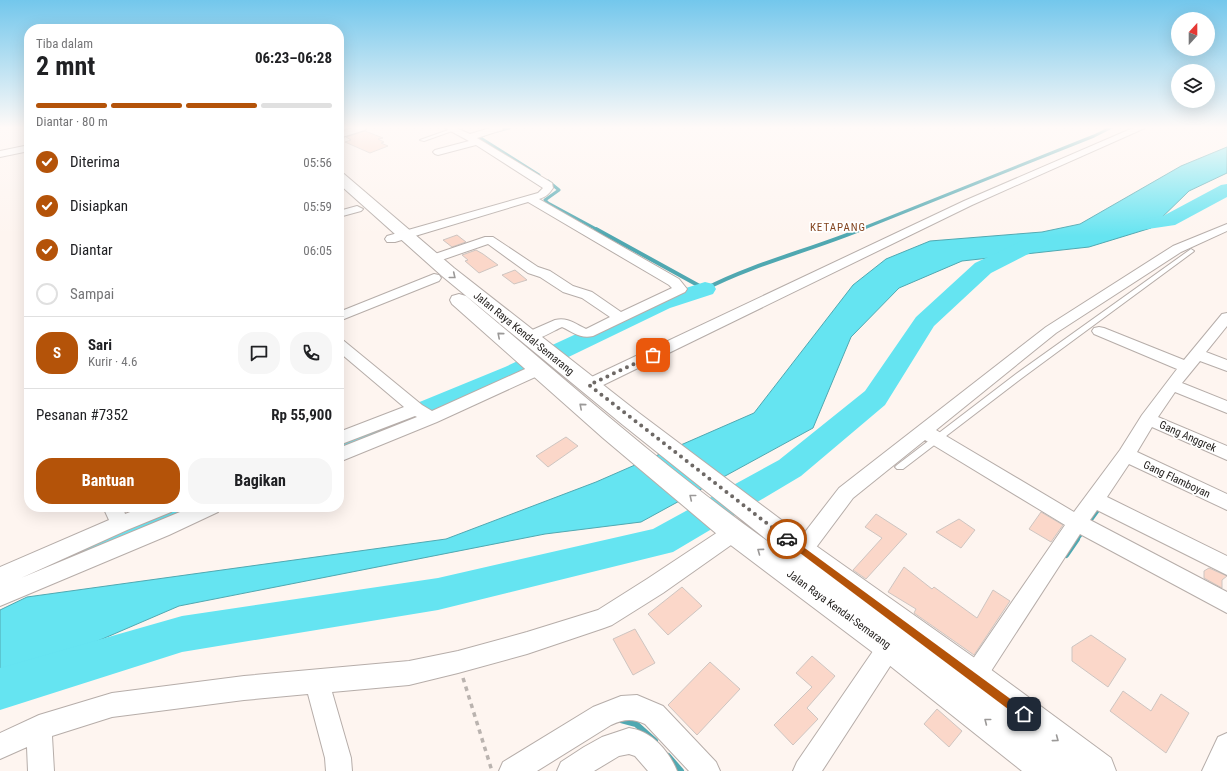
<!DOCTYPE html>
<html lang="id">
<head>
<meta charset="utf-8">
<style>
	body { margin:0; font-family:"Roboto Condensed",sans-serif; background:#f6f6f6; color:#202124; height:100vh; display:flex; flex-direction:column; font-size:15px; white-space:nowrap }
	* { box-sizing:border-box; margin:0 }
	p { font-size:13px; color:#757577 }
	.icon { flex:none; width:22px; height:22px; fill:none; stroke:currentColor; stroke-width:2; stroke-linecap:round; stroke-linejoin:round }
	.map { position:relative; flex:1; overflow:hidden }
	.sheet { position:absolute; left:24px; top:24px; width:320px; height:488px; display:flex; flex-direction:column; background:#fff; border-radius:16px; box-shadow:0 4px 16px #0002 }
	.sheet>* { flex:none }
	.needle { width:26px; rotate:21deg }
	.fabs { position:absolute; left:1171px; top:12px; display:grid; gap:8px }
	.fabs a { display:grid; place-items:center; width:44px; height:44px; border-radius:50%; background:#fff; box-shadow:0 4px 16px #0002; font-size:20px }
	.pin { position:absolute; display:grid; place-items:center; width:34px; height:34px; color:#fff; margin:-17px; border-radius:8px; box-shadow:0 2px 6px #0006 }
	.courier { position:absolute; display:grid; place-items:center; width:40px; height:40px; margin:-20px; border:3px solid #b45309; border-radius:50%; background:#fff; color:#222; box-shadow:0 1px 5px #0007 }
	.headline em { font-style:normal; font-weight:700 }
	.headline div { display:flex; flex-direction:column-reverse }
	.headline { display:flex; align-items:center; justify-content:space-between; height:68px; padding:0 12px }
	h1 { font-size:26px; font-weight:700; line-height:30px }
	.bar { display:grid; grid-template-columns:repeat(4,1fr); gap:6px 4px; align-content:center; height:48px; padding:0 12px }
	.bar i { height:5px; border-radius:3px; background:#e0e0e0 }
	.bar .selected { background:#b45309 }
	.bar p { grid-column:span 4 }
	.line { display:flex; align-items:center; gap:10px; padding:0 12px; border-top:1px solid #e0e0e0 }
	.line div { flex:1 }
	.round { display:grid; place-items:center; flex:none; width:42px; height:42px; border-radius:16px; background:#f6f6f6 }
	ol { padding:0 12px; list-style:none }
	li { display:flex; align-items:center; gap:12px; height:44px }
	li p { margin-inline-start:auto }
	li .icon { padding:4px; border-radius:50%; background:#b45309; color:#fff; stroke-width:4 }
	li:last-child { color:#757577 }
	li i { width:22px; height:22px; border:2px solid #e0e0e0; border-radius:50% }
	.action { display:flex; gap:8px; margin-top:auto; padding:8px 12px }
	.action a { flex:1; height:46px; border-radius:16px; background:#b45309; color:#fff; font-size:16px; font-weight:700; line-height:46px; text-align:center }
	.action a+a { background:#f6f6f6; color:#202124 }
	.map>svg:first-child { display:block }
	.water { fill:#65e4f1; stroke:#50a8b1 }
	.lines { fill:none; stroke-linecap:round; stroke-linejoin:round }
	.stream-far3 { stroke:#50a8b1; stroke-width:3 }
	.stream-far2 { stroke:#50a8b1; stroke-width:4 }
	.stream-far1 { stroke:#50a8b1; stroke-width:5 }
	.stream { stroke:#50a8b1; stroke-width:6 }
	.river { fill:#65e4f1; fill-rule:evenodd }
	.building { fill:#fbd7c9; stroke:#cec5c1 }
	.lane-casing { stroke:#b6ada9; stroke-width:2 }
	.street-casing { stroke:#b6ada9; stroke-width:2 }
	.highway-casing { stroke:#b6ada9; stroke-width:2 }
	.path { stroke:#bab3af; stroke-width:3.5; stroke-dasharray:4.5 4.5; stroke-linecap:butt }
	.lane { fill:#fff; fill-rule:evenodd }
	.street { fill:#fff; fill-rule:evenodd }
	.highway { fill:#fff; fill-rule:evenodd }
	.oneway { stroke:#9b9998 }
	.route { fill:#b45309 }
	.done { stroke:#6e6966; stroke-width:4; stroke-dasharray:0 7.2 }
	.labels { text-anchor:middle; stroke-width:3.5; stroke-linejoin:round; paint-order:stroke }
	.far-quarter-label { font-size:11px; letter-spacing:1px; fill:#83441f; stroke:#fff }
	.street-label { font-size:11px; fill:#201d1b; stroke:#fff }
</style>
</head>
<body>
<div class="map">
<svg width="1227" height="771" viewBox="0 0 1227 771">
	<rect width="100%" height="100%" fill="#fef5f0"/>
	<path class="water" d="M1227,147v26l-38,18 -38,37 -62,19 -127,14 -63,27 -48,49 -38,91 -172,94 -96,12 -366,72 -86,37 -93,28v-61l27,-13 419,-58 150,-57 158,-69 99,-128 33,-26 44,-18 112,-9 38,-8 101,-58z"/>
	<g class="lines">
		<path class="stream-far3" d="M497,131l12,-3
			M484,135l-5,2 60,38
			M548,181l11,9 -14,10 3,3 50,27
			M859,230l235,-94 16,-8"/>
		<path class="stream-far2" d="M596,229l109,60c48,-25 106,-39 157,-60"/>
		<path class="stream-far1" d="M1088,523l11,-15
			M1076,540l6,-8"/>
		<path class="stream" d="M1066,555l11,-16
			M621,720l15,4 19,17
			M668,756l13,15"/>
		<path class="river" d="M1227,184v13l-52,28 -54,8 -7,-2 -3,-4 3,-4 49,-7 58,-31z
			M1040,236l7,2 3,4 -3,4 -9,3 -47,24 -57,53 -49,79 -84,71 -128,76 -235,58 -256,42 -182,58v-42l182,-52 256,-38 215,-49 126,-69 86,-69 51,-74 59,-54 49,-23z
			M705,282l8,2 3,5 -3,5 -43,14 -147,71 -107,48 -77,31v-23l166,-68 149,-69z
			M151,507h47l-4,9 -89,44 -12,5 -12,-5 -5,-10 5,-10z"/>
	</g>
	<path class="building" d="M365,131l18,7 -5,1 6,3 -3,1 7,3 -18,7 -25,-11 6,-2 -5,-3z
		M457,235l9,7 -14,5 -9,-7z
		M476,250l7,4 15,11 -19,8 -14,-12 3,-1 -6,-5z
		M515,270l12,10 -13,4 -12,-9z
		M566,437l12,9 -30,21 -12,-11z
		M1041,512l22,13 -12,17 -22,-13z
		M876,514l31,20 -41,45 -13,-9 29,-32 -17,-11z
		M959,519l16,11 -14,18 -25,-16z
		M904,567l28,22 2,-2 43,31 16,-28 17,11 -36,54 -60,-42 2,-4 -28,-17z
		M1209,568l18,8 -5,4v8l-18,-10v-7z
		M682,587l20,19 -34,29 -20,-21z
		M635,629l20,34 -22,12 -20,-36z
		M1091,635l35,24 -18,28 -36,-26v-14z
		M812,656l23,20 -28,32 11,11 -25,26 -19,-20 38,-38 -16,-14z
		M710,662l30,27 -43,46 -29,-30z
		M1123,691l28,20 10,-17 28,19 -23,40 -56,-42z
		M937,709l25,22 -13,16 -25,-23z"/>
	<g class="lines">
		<defs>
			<path id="lane" d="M451,129l4,1 -31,11 -4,-1z
				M1191,249l3,2 -1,1 -171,126 -119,91h-6l-2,-2 2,-2 119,-91z"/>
			<path id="street" d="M353,128h13l-1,2 -26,8v-6z
				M445,128h11l14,6 20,-6h13l-1,2 -25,8 75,45 1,5c-4,6 -7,9 -14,11l140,80 8,10 -2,3 -92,44c-13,3 -20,-4 -31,-9 -11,5 -27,16 -39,13l-2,-3 2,-3 32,-14c13,-3 20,4 31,9l24,-12 -28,-19 -19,-6 -23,-15 -12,-4 -40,-29 -55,19 -4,-1 -2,-3 2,-3 56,-19h8l45,30 12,4 23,15 19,6 29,20 51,-24 -3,-3 -141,-83 -133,40h-8l-2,-3 2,-3 151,-43 5,-5 -67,-43 -38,10 -3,-1 -2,-2 2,-2 34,-9z
				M1133,128h12l-173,77 -377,184 -6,1 -6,-1 -2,-4 2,-4 381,-180z
				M29,145v6l-29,6v-6z
				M357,206l6,3 -2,2 -22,6v-6z
				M1227,224v7l-46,21 -125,81 -120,97 138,82 46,-62 22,-35 35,-46 -83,-35 -2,-3 2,-3 5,-1 5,1 80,32 38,-46 5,-1v13l-21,26 21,8v11l-27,-10 -18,22 45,18v12l-52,-21 -17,25 69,29v14l-75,-33 -15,25 90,42v16l-98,-46 -22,33 120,59v19l-130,-65 -7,10 137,72v21l-147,-79 -98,151 -8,4 -8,-4 -4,-8 4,-8 99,-144 -140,-85 -72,58 -44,59 -7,3 -7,-3 -3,-6 3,-6 44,-57 207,-161 127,-81z
				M434,274l5,1 2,3 -2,3 -100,40v-9z
				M339,339l5,2 78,64 10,6 102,-46 5,-1 5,1 3,4 -3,4 -107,49 -98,40v-14l78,-31 -2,-1 -76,29v-13l65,-25 -65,-55z
				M103,507h20l2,7 18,-7h31l-3,5 -44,18 -106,48 171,-71h29l-3,5 -49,23 -169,71v-39l109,-47z
				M734,524l7,2 3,6 -3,6 -78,55 -51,32 -8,3 -77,26 -69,19 -49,12 -77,7 19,66 1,13h-26l-1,-13 -17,-64 -64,6 -132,17 -60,19 2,35h-26l-1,-24 -27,12v-26l39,-18 73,-22 132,-17 165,-15 49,-10 69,-19 71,-22 49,-31 80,-53z
				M890,635l8,3 4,8 -4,8 -76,117h-29l4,-9 85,-124z
				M637,695l26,11 53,56 4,9h-31l-44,-47c-13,-6 -21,-5 -34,1l-74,46h-38l4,-9 90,-55 28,-11z
				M629,728c23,3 40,23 48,43h-29l-13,-15 -6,-2 -10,2 -25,15h-37l4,-9 23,-15 18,-10z
				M1227,733v38h-25l16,-34z"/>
			<path id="highway" d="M339,173l5,1 110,94 185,145 173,130 174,123 125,92 5,13h-94l-143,-114 -155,-117 -121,-102 -151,-134 -2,-4 2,-4 7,-2 7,2c102,86 202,175 311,252l-154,-123 -181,-149 -103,-92z"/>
		</defs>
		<use href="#lane" class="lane-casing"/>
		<use href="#street" class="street-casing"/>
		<use href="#highway" class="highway-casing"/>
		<path class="path" d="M463,678l29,93"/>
		<use href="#lane" class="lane"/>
		<use href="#street" class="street"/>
		<use href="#highway" class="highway"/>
	</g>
	<defs><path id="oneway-chevron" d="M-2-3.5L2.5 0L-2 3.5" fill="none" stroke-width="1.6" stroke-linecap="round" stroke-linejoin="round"/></defs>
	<g class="oneway">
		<use href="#oneway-chevron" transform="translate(453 276) rotate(39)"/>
		<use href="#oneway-chevron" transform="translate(500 335) rotate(-139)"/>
		<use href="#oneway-chevron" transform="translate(582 406) rotate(-139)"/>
		<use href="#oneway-chevron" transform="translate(692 497) rotate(-141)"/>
		<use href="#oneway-chevron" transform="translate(760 551) rotate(-144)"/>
		<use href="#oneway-chevron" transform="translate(987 721) rotate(-142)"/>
		<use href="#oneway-chevron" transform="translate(1056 739) rotate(37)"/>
	</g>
	<linearGradient id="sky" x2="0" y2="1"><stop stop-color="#73c7ec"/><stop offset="0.54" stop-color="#fffaf8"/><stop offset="1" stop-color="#fffaf8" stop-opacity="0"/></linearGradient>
	<rect width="1227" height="236" fill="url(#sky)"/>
	<path class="route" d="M787,535l240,176 2,3 -2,4 -3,1 -4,-1 -236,-177 -1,-2 1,-3z"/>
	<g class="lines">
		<path class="done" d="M653,355l-64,30 198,154"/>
	</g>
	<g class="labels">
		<g class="far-quarter-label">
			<text x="838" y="231">KETAPANG</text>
		</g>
		<g class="street-label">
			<text transform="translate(524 333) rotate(39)" y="4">Jalan Raya Kendal-Semarang</text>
			<text transform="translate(1188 436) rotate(24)" y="4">Gang Anggrek</text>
			<text transform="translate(1177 479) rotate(25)" y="4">Gang Flamboyan</text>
			<text transform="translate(839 609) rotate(36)" y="4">Jalan Raya Kendal-Semarang</text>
		</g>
	</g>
</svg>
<div class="fabs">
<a><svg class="needle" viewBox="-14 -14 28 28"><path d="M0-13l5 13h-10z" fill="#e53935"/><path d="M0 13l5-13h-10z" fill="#757577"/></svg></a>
<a><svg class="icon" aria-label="layers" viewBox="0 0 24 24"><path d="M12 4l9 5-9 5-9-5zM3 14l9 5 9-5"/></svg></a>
</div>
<div class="pin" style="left:653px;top:355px;background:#ea580c"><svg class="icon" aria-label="bag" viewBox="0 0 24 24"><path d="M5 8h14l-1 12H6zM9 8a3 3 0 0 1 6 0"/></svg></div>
<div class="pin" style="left:1024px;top:714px;background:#1f2937"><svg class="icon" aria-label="home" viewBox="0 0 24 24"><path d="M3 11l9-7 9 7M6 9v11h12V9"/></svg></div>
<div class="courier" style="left:787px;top:539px"><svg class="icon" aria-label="car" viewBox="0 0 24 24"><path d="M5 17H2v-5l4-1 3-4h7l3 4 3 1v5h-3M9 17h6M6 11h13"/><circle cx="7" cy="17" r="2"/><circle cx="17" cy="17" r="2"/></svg></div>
<section class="sheet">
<div class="headline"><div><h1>2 mnt</h1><p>Tiba dalam</p></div><em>06:23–06:28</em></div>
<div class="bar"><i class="selected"></i><i class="selected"></i><i class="selected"></i><i></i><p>Diantar · 80 m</p></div>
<ol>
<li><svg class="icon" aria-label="check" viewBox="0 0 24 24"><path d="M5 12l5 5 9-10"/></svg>Diterima<p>05:56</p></li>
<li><svg class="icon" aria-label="check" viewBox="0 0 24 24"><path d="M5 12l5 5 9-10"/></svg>Disiapkan<p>05:59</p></li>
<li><svg class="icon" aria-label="check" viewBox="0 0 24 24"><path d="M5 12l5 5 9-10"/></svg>Diantar<p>06:05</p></li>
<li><i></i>Sampai</li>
</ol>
<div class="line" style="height:72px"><b class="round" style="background:#b45309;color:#fff">S</b><div><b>Sari</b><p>Kurir · 4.6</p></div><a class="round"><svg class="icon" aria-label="chat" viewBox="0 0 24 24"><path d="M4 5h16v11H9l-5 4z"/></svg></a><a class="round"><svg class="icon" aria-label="phone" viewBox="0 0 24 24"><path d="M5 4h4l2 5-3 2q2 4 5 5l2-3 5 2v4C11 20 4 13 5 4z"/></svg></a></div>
<div class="line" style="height:52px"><div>Pesanan #7352</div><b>Rp 55,900</b></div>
<div class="action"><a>Bantuan</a><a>Bagikan</a></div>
</section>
</div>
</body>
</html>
